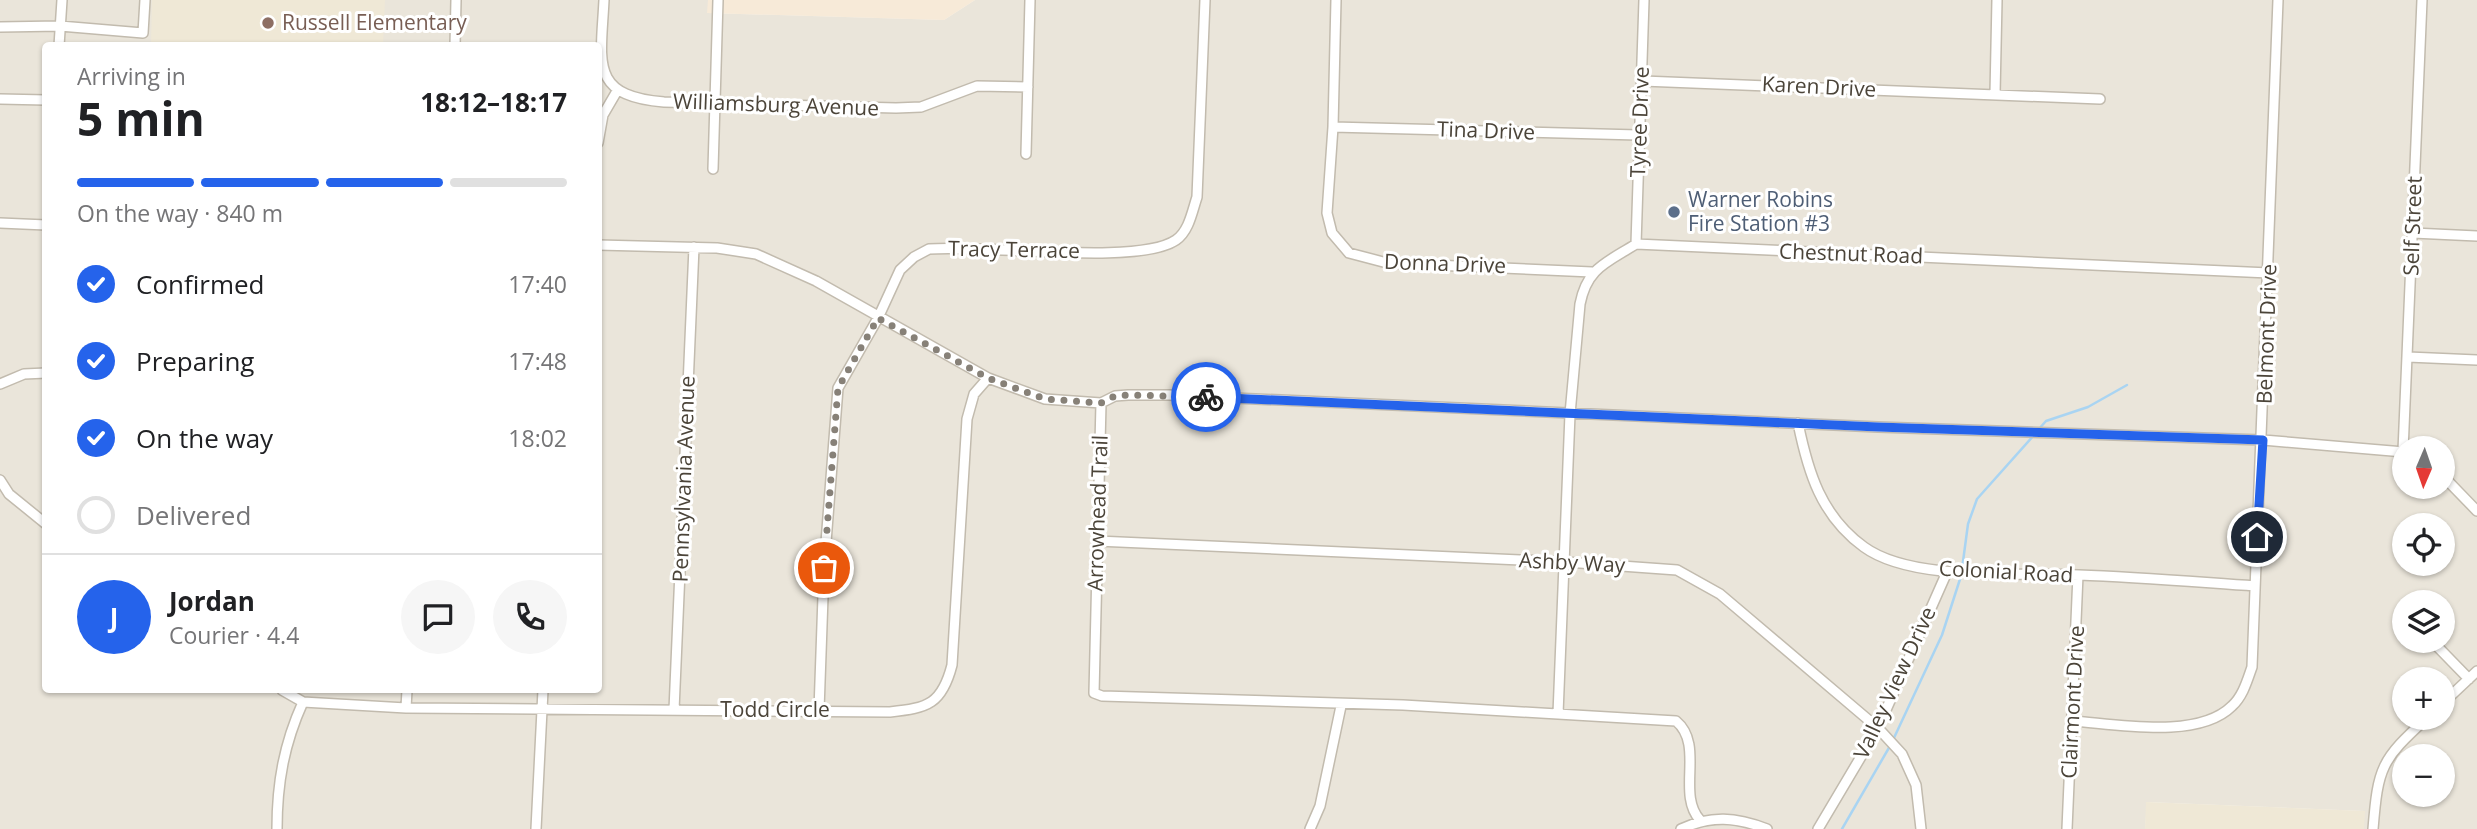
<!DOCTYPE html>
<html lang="en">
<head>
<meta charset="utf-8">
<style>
	body { margin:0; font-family:"Open Sans",sans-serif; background:#f6f6f6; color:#202124; height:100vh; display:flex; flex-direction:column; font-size:26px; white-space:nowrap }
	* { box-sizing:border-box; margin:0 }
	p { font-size:23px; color:#757577 }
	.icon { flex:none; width:38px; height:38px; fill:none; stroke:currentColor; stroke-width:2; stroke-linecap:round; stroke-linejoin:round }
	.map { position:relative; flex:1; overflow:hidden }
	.side { position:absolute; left:42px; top:42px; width:560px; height:651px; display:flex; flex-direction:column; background:#fff; border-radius:7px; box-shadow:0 2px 5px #0004 }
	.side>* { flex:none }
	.needle { width:46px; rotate:182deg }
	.fabs { position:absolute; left:2392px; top:436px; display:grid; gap:14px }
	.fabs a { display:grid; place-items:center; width:63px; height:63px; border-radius:50%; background:#fff; box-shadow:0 2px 5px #0004; font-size:35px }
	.pin { position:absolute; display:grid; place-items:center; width:60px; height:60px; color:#fff; margin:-30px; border:4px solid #fff; border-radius:50%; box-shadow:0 2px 7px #0007 }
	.courier { position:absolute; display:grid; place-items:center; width:70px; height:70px; margin:-35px; border:5px solid #2563eb; border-radius:50%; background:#fff; color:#222; box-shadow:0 2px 9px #0007 }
	.headline em { font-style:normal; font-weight:700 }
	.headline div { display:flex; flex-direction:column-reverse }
	.headline { display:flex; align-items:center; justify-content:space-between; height:119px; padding:0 35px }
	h1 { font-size:46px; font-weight:700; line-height:52px }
	.bar { display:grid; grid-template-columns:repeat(4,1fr); gap:10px 7px; align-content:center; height:84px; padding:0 35px }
	.bar i { height:9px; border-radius:5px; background:#e0e0e0 }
	.bar .current { background:#2563eb }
	.bar p { grid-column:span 4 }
	.line { display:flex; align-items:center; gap:18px; padding:0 35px; border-top:2px solid #e0e0e0 }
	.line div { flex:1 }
	.round { display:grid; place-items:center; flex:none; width:74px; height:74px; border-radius:37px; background:#f6f6f6 }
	ol { padding:0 35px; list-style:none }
	li { display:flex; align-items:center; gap:21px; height:77px }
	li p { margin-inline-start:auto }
	li .icon { padding:7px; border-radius:50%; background:#2563eb; color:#fff; stroke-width:4 }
	li:last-child { color:#757577 }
	li i { width:38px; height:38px; border:4px solid #e0e0e0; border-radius:50% }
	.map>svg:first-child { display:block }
	.residential { fill:#eae5da; fill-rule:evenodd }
	.commercial { fill:#f7ead8 }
	.education { fill:#efe8d6 }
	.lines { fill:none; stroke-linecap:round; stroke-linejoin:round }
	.stream { stroke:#a9d4f2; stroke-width:2.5 }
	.street-casing { stroke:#c2bbae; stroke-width:12 }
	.street { stroke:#fff; stroke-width:9 }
	.done { stroke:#878178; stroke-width:7; stroke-dasharray:0 12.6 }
	.route { stroke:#2563eb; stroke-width:9 }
	.education-dot { fill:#8d6e63; stroke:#fff; stroke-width:2.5 }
	.service-dot { fill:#5c6f8a; stroke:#fff; stroke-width:2.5 }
	.labels { text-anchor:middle; stroke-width:6; stroke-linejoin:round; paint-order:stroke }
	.education-label { font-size:21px; fill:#785e54; stroke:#fff; text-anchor:start }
	.street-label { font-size:21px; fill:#4b4439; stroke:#fff }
	.service-label { font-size:21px; fill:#4e5e75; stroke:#fff; text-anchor:start }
</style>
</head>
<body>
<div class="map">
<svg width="2477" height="829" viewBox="0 0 2477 829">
	<rect width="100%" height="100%" fill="#f6f3ec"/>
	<path class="residential" d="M0,0h708v13l236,7 31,-20h1502v829h-113v-18l-217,-9 -2,27h-2145zM46,46h552v644h-552zM2404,448h39v38h-39zM2404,525h39v39h-39zM2404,602h39v38h-39zM2404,679h39v39h-39zM2404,756h39v38h-39z"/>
	<path class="commercial" d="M708,0h267l-31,20 -237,-7z"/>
	<path class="education" d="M152,0h233l-2,45h-232z
		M2146,802l219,9 -1,18h-219z"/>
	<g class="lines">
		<path class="stream" d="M2038,430l8,-9 42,-14 39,-22
			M1962,569l6,-45 9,-25 57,-64
			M1893,740l49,-105 19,-59
			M1842,829l48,-83"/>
		<defs>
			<path id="street" d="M604,0c-3,62 -15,96 60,102l232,6 25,-1 56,-21 51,1
				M1336,0l-3,127 -6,86 5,20 17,20 38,10 205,9
				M0,27l60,-1 83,7 2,-33
				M59,46l3,-46
				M455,46l1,-46
				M1643,81l457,18
				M1995,94l2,-94
				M0,99l46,1
				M1333,127l305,8
				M598,143l5,-28 14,-24
				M1026,154l4,-154
				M713,169l5,-169
				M0,223l46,2
				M2413,233l64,3
				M1636,244l8,-244
				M598,245l119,3 39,6 60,27 172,97 57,21 56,4 14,-7 13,-1h41l709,32 385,13 141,12
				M2408,357l69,3
				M0,384l24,-10 22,-1
				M1101,403l-7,290 8,3 301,9 273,16c29,24 0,73 24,99
				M1798,423c10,49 23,93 66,124 48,35 156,25 215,28 58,2 117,7 176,11
				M2403,451l19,-451
				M2443,476l34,35
				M0,480l9,14 37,30
				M1097,541l469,21 111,8 43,24 158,134 24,26 14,31 5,44
				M2399,616l5,4
				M2431,640l38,39
				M282,690l21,12 103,6 484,4c38,-4 52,-8 62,-47l15,-246 7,-25 14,-16
				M2443,703l34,-32
				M406,708l1,-18
				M674,710l20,-463
				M819,710l5,-142 14,-180 40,-70 22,-48 14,-13 15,-8c55,-5 209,17 247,-9 13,-9 16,-28 21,-43l8,-197
				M1558,714l12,-300 10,-110c7,-36 26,-41 56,-60l633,29
				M2072,721c44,3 126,19 160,-15 11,-10 15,-25 20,-39l26,-667
				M277,829c0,-46 7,-85 26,-127
				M536,829l7,-139
				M1310,829l10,-23 21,-100
				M1681,829c30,-14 55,-12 86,0
				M1818,829l60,-101 69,-156
				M2067,829l11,-254
				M2373,829c5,-62 8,-69 54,-111"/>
		</defs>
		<use href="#street" class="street-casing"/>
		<use href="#street" class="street"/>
	</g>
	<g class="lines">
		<path class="done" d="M824,568l14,-180 40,-70 110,60 57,21 56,4 14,-7 13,-1 78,2"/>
		<path class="route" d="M1206,397l672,30 385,13 -6,97"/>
	</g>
	<circle class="education-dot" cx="268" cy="23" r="7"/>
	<circle class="service-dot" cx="1674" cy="212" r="7"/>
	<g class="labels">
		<g class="education-label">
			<text x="282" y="30">Russell Elementary</text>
		</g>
		<g class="street-label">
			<text transform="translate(1819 87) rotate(3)" y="7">Karen Drive</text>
			<text transform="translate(776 105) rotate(2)" y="7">Williamsburg Avenue</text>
			<text transform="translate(1640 122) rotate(-88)" y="7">Tyree Drive</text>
			<text transform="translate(1486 131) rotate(2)" y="7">Tina Drive</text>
			<text transform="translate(2413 226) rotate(-88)" y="7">Self Street</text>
			<text transform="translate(1014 250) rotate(1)" y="7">Tracy Terrace</text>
			<text transform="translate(1851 254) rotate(2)" y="7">Chestnut Road</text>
			<text transform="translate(1445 264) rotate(2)" y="7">Donna Drive</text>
			<text transform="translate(2267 334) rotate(-88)" y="7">Belmont Drive</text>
			<text transform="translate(684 479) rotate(-88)" y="7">Pennsylvania Avenue</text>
			<text transform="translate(1098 513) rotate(-88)" y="7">Arrowhead Trail</text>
			<text transform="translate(1572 563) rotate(3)" y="7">Ashby Way</text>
			<text transform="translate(2006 572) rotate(3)" y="7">Colonial Road</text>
			<text transform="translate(1895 683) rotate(-65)" y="7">Valley View Drive</text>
			<text transform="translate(2073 702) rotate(-87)" y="7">Clairmont Drive</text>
			<text x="775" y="717">Todd Circle</text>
		</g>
		<g class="service-label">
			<text x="1688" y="207">Warner Robins<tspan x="1688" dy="24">Fire Station #3</tspan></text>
		</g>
	</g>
</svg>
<div class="fabs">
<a><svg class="needle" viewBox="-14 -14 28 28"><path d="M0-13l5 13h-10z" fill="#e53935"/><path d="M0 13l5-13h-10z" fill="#757577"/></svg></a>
<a><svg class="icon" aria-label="locate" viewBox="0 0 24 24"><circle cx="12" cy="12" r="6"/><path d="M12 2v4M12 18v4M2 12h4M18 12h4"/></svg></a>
<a><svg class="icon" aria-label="layers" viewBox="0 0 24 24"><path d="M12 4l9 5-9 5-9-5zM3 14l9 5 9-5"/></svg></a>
<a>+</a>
<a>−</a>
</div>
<div class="pin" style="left:824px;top:568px;background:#ea580c"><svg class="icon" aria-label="bag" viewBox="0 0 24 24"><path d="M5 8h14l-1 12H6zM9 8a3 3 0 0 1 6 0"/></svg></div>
<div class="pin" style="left:2257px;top:537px;background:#1f2937"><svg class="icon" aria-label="home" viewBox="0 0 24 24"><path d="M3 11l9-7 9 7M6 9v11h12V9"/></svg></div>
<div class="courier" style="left:1206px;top:397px"><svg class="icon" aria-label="bike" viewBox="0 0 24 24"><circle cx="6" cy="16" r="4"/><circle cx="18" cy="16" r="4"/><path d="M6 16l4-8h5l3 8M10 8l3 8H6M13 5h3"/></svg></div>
<section class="side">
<div class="headline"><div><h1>5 min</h1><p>Arriving in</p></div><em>18:12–18:17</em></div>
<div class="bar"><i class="current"></i><i class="current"></i><i class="current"></i><i></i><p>On the way · 840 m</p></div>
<ol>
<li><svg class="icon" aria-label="check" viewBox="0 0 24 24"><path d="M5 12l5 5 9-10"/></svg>Confirmed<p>17:40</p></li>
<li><svg class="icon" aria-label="check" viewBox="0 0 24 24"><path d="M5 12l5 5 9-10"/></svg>Preparing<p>17:48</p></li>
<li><svg class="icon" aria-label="check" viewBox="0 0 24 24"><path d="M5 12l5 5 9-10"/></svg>On the way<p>18:02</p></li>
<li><i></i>Delivered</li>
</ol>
<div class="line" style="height:126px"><b class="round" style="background:#2563eb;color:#fff">J</b><div><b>Jordan</b><p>Courier · 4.4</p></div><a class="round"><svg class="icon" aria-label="chat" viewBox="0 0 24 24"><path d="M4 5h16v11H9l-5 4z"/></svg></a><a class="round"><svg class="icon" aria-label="phone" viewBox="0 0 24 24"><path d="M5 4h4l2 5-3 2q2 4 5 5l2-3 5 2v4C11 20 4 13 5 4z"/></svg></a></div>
</section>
</div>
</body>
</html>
